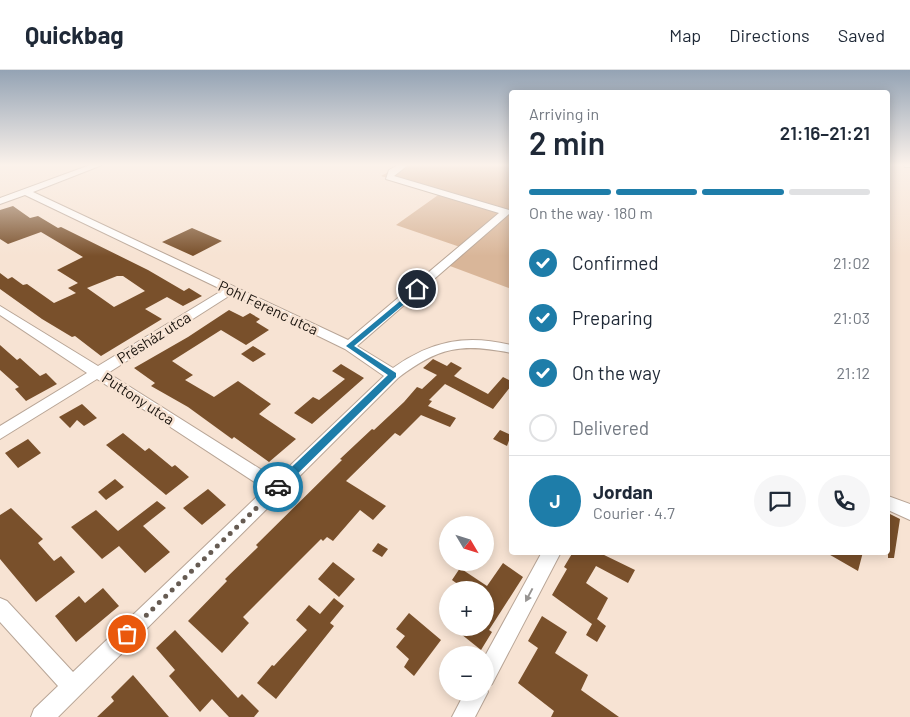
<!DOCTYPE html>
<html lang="en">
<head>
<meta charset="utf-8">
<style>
	body { margin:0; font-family:Barlow,sans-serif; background:#f6f6f7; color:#1f2937; height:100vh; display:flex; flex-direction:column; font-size:19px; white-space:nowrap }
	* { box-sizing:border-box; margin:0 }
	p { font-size:16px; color:#747a83 }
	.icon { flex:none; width:28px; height:28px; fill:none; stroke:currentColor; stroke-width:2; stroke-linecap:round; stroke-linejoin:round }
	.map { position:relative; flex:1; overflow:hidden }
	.drawer { position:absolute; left:509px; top:20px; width:381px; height:465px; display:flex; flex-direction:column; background:#fff; border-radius:5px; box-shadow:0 2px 12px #0003 }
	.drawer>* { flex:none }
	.needle { width:32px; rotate:128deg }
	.buttons { position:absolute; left:439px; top:446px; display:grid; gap:10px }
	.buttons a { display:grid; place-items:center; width:55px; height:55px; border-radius:50%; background:#fff; box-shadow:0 2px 12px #0003; font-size:25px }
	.pin { position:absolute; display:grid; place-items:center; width:42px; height:42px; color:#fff; margin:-21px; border:2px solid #fff; border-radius:50%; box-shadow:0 1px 5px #0007 }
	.courier { position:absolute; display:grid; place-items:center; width:50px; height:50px; margin:-25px; border:4px solid #1e7da9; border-radius:50%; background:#fff; color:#222; box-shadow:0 1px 6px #0007 }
	.overview em { font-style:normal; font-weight:600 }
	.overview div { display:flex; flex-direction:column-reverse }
	.overview { display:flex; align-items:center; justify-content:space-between; height:85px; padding:0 20px }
	h1 { font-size:32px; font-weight:600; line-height:38px }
	.bar { display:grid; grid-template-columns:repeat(4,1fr); gap:8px 5px; align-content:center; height:60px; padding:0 20px }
	.bar i { height:6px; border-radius:4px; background:#e0e1e3 }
	.bar .on { background:#1e7da9 }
	.bar p { grid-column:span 4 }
	.line { display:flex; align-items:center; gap:12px; padding:0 20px; border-top:1px solid #e0e1e3 }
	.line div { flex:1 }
	.round { display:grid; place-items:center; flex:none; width:52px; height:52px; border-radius:26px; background:#f6f6f7 }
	ol { padding:0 20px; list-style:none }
	li { display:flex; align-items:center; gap:15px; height:55px }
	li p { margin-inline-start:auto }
	li .icon { padding:5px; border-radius:50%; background:#1e7da9; color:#fff; stroke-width:4 }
	li:last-child { color:#747a83 }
	li i { width:28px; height:28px; border:2px solid #e0e1e3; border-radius:50% }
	header { display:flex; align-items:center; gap:30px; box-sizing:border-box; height:70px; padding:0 25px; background:#fff; border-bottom:1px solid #e0e1e3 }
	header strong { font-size:24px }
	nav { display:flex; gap:28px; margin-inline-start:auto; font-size:18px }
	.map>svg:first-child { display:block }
	.green { fill:#d9b699 }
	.building { fill:#79502b; fill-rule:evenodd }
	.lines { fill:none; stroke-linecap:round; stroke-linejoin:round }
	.minor-casing { stroke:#b8a596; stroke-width:2 }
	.minor { fill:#fff; fill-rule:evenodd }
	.oneway { fill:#979492 }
	.route { fill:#1e7da9 }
	.done { stroke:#665b52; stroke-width:5; stroke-dasharray:0 9 }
	.labels { text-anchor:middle; stroke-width:5; stroke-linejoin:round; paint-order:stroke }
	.street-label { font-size:15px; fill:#18120c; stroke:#f7e3d3 }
</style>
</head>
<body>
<header>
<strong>Quickbag</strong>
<nav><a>Map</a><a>Directions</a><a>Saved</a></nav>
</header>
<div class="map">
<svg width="910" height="647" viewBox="0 0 910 647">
	<rect width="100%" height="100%" fill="#f7e3d3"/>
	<path class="green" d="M402,95h109v124l-69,-26 21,-15 -67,-23 45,-32 -60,-17z"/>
	<path class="building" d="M13,136l17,12 8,-2 20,12 3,-1 87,43 36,21 5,-3 13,8 -19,10 -16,-9 -22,12 17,10 -61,37 -26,-20 -3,1 -30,-18 -42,-30v-16l8,6 4,-2 11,8 4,-1 27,19 22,-10 -8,-5 10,-5 -21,-13 26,-13 -42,-25 -33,12 -8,-5v-29zM117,206h6l22,15 -31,16 -27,-19z
		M192,158l30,13 -29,15 -31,-14z
		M229,240l14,7 7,-4 10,6 -4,3 13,8 -23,15 -25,-15 -49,31 21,14 -8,5 29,17 24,-16 33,23 -12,10 37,25 -27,23 -35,-25 -2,2 -44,-32 -37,-21 4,-3 -21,-15 54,-31z
		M0,275l17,15 3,-2 20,18 6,-3 11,11 -31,17 -11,-12 4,-2 -19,-17z
		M253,276l13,8 -13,8 -12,-8z
		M433,289l14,7 4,-4 11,6 -8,8 34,18 15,-17 8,4v5l-18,23 -48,-25 -16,16 3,1 -4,5 28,12 -6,9 -29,-12 -21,21 -5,-3 -49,48 40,25 -13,14 -13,-10 -27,31 -6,-4 -4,4 -2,-2 -78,78 6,6 -27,30 -34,-32 39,-40 -2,-2 33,-32 -2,-2 86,-85 -2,-1 32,-30 2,1 30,-28 13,-15 5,2 15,-14 -14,-7z
		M341,294l23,14 -52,46 -18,-11 19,-16 6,3 26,-21 -13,-8z
		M82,334l15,14 -13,8 -7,-6 -7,8 -11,-11z
		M500,360l11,5 -4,11 -14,-7z
		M123,363l22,18 4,-3 23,19 3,-2 14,12 -23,18 -60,-50z
		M28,369l13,14 -23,15 -13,-15z
		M115,409l9,8 -18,13 -8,-8z
		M208,419l18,16 -24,20 -19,-17z
		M157,431l9,7 -23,18 27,26 -25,21 -26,-27 -17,13 -31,-32 25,-17 22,21z
		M11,438l32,31 -5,4 16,18 7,-5 14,16 -39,30 -36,-43v-44z
		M888,443l12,6 -6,39h-6z
		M378,473l10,6 -6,8 -10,-6z
		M573,482h25l37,18 -7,13 -32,-17 -10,17 22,15 -11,21 9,7 -9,16 -11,-7 6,-11 -40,-29 15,-26 -3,-2z
		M825,482h38l-5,19z
		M333,492l22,17 -16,18 -21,-18z
		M503,493l20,14 -34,53 3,2 -11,18 -20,-16 4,-6h20v-38h-19l-14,-10 8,-12 27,18z
		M103,518l16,18 -43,36 -21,-26 24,-20 6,7z
		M334,528l10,8 -14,17 4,3 -58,73 -19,-16 15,-18 2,1 33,-36 -11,-10 13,-15 11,9z
		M409,543l32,27 -27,36 -10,-9 5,-8 -13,-12 9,-11 -9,-7z
		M542,546l25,16 -12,21 33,22 -7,15 38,27h-68l3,-6 -36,-28 20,-35 -10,-7z
		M175,560l63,68 4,-4 17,17 -5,6h-25l-17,-18 -12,13 -31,-36 6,-6 -19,-22z
		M133,605l36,42h-72l17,-16 -3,-4z"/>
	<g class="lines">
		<defs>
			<path id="minor" d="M90,95h12l-69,27 315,148 151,-127 -113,-34 3,-9 9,-5h10l-14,11 115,34v4l-152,132 36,22c38,-27 72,-34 118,-23v8c-50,-10 -72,-6 -113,25l-340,339h-27l3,-8 24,-23 -58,-64v-24l7,3 66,71 192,-183 -168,-110 -97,60v-13l87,-53 -87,-58v-9l98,60 125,-76 -198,-95 -25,9v-6zM232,224l113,55 39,27 -108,103 -168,-106z
				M904,95h6v2h-5z
				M888,426l22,8v16l-22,-10z
				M542,482h19l-69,132 -6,3 2,5 -13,25h-23l13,-25h20v-36z"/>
		</defs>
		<use href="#minor" class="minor-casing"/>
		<use href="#minor" class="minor"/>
	</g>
	<defs><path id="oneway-solid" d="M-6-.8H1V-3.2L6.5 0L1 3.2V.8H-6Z" transform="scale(1.25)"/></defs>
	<use class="oneway" href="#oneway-solid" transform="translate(529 525) rotate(118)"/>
	<linearGradient id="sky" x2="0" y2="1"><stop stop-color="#94a3b4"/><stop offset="0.51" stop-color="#fbf2eb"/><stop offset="1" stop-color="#fbf2eb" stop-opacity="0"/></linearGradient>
	<rect width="910" height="186" fill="url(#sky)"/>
	<path class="route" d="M417,217l3,4 -66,55 42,27v4l-115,113h-7v-6l114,-109 -42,-29z"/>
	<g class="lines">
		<path class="done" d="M127,564l151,-147"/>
	</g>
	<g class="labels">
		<g class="street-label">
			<text transform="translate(268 238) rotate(25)" y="5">Pohl Ferenc utca</text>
			<text transform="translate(154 268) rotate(-32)" y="5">Présház utca</text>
			<text transform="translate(138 329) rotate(33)" y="5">Puttony utca</text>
		</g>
	</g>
</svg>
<div class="buttons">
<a><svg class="needle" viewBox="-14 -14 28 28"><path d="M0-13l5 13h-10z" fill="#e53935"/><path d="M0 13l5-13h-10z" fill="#747a83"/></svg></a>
<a>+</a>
<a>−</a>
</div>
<div class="pin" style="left:127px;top:564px;background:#ea580c"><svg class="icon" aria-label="bag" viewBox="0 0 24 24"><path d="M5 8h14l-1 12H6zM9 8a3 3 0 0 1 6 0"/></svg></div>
<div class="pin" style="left:417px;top:219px;background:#1f2937"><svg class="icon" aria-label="home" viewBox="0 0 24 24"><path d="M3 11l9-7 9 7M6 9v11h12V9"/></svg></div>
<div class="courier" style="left:278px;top:417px"><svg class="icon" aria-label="car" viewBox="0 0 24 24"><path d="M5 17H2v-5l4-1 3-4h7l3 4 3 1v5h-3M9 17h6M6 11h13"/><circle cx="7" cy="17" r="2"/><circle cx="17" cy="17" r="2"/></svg></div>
<section class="drawer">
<div class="overview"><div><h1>2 min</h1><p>Arriving in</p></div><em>21:16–21:21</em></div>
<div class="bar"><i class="on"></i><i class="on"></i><i class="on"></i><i></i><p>On the way · 180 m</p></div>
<ol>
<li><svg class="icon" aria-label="check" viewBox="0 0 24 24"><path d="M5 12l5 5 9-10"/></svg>Confirmed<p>21:02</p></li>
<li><svg class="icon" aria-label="check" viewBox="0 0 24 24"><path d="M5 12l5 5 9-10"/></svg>Preparing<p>21:03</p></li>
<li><svg class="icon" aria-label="check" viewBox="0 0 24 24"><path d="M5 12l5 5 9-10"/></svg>On the way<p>21:12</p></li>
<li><i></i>Delivered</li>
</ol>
<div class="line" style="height:90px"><b class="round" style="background:#1e7da9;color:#fff">J</b><div><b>Jordan</b><p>Courier · 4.7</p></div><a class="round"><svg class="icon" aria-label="chat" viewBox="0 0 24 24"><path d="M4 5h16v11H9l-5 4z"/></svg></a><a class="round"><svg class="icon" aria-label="phone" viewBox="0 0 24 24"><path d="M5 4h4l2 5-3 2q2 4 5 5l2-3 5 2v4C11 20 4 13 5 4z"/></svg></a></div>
</section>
</div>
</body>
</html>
